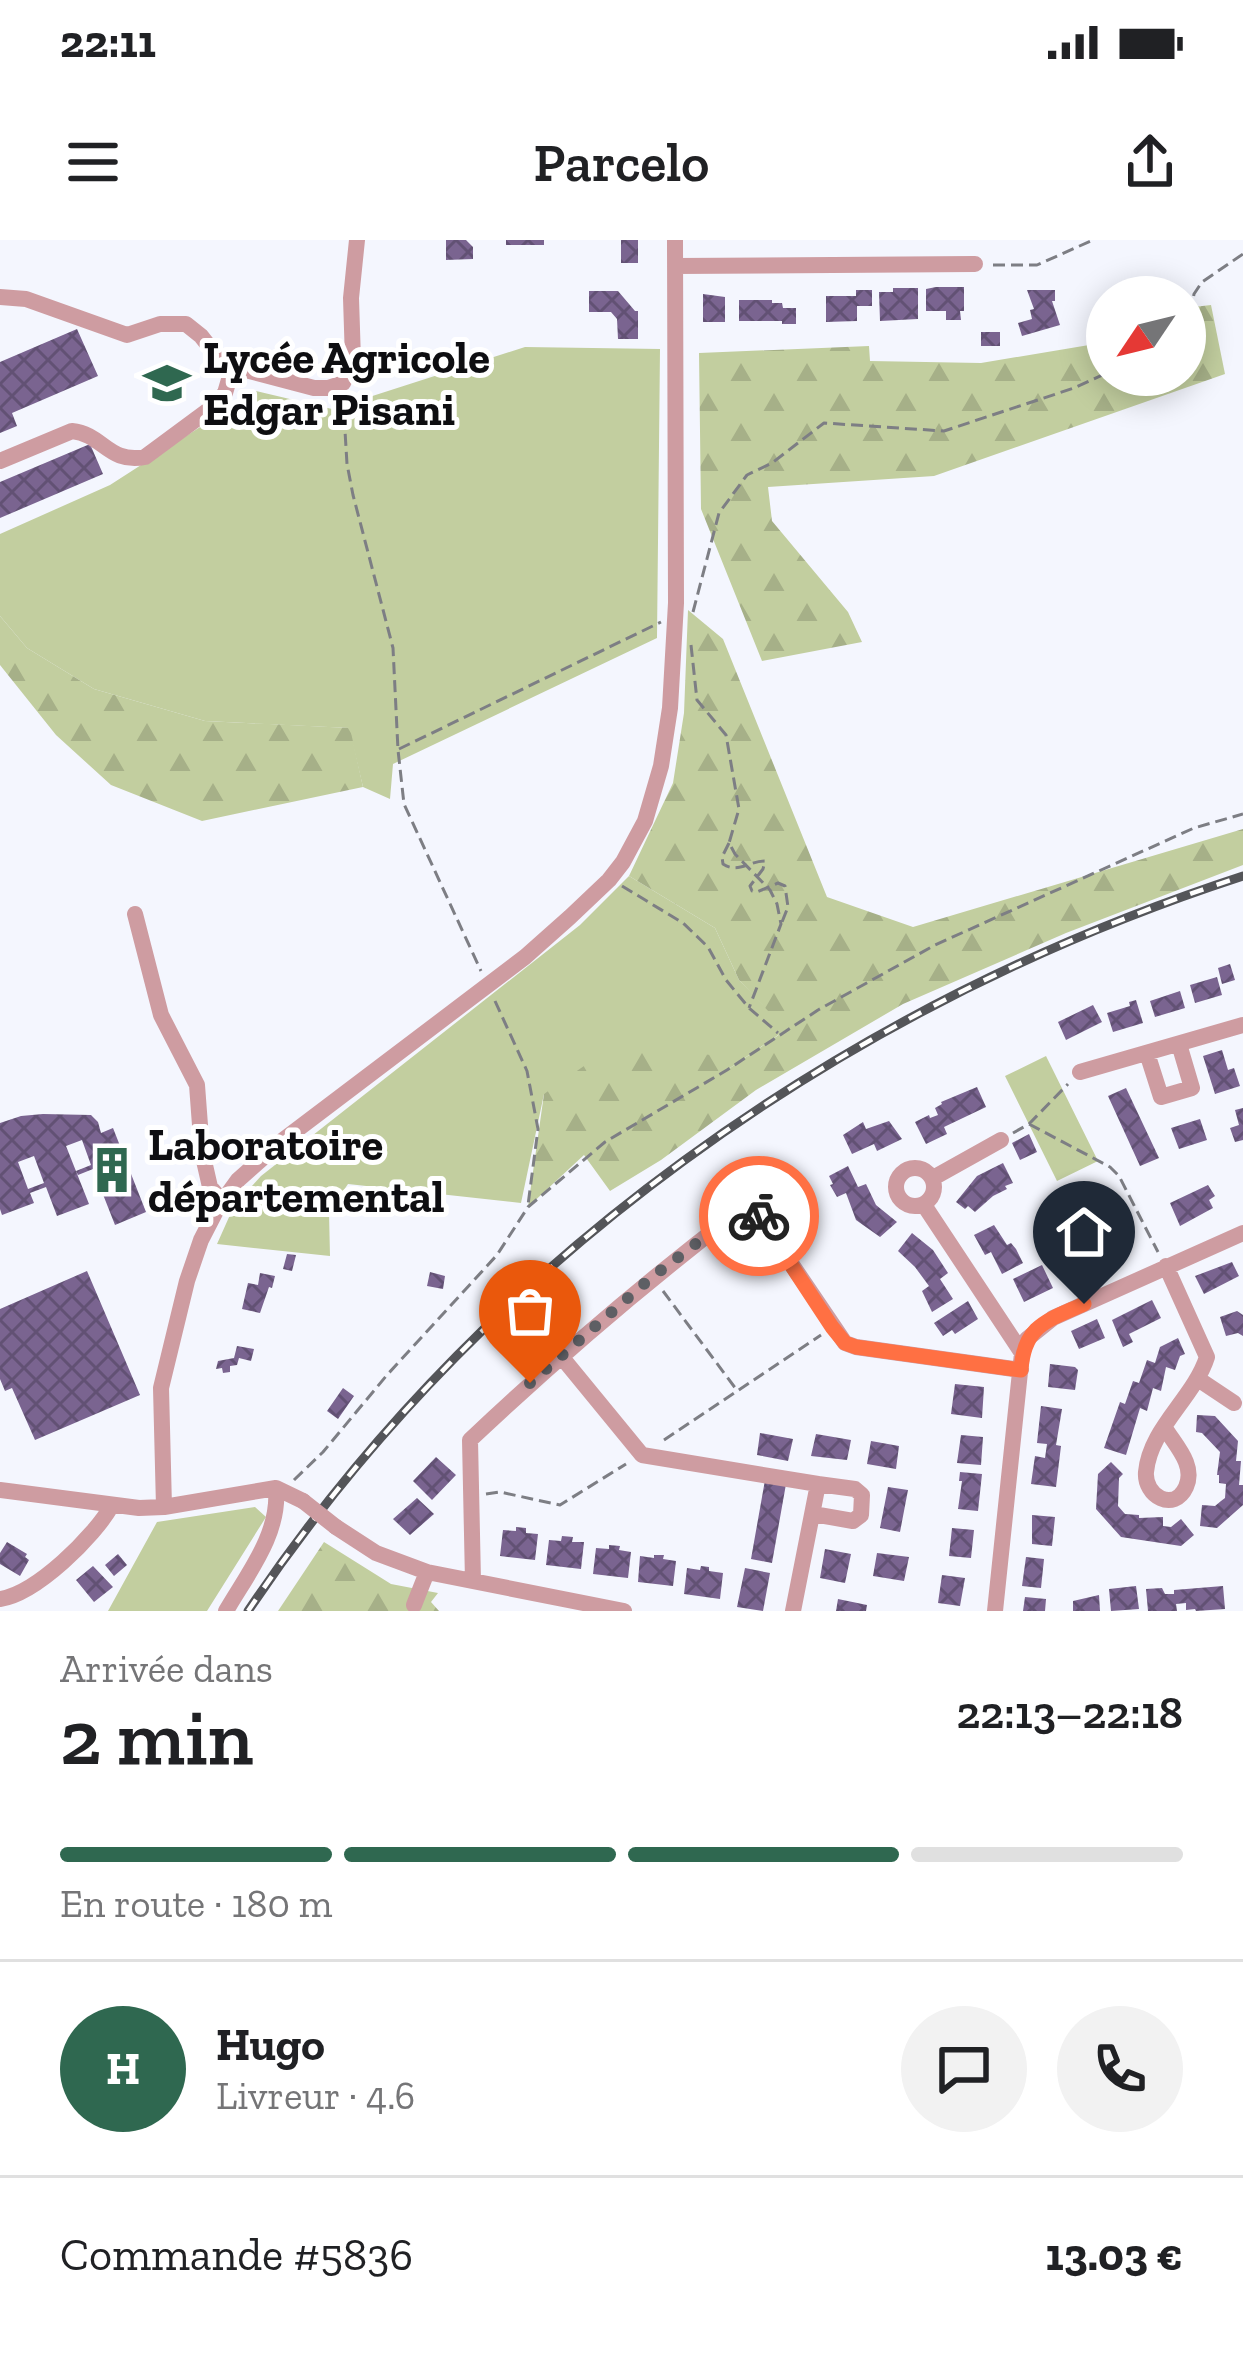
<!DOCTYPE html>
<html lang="fr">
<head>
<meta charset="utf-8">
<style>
	body { margin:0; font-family:"Zilla Slab",serif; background:#f2f2f2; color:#202124; height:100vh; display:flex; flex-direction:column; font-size:45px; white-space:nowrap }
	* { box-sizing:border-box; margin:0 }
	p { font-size:39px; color:#757577 }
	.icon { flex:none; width:66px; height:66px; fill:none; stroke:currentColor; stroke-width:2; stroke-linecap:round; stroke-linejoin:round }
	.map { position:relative; height:1371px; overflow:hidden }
	.panel { display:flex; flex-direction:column; background:#fff; flex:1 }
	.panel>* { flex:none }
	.needle { width:78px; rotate:235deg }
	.controls { position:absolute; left:1086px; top:36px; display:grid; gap:24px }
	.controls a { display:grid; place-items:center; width:120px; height:120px; border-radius:50%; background:#fff; box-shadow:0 6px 30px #0003; font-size:60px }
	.pin { position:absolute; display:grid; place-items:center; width:102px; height:102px; color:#fff; margin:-123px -51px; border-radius:50% 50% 50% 0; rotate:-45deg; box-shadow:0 0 12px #0007 }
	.pin .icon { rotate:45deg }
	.courier { position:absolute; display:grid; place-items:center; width:120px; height:120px; margin:-60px; border:9px solid #ff7043; border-radius:50%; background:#fff; color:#222; box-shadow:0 3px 15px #0007 }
	.head em { font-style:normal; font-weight:600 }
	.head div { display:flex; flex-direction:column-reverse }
	.head { display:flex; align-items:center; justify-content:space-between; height:204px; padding:0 60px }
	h1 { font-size:78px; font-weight:600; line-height:90px }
	.bar { display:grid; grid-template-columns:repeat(4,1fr); gap:18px 12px; align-content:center; height:144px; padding:0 60px }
	.bar i { height:15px; border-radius:9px; background:#e0e0e0 }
	.bar .active { background:#2f6850 }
	.bar p { grid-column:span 4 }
	.line { display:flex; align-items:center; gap:30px; padding:0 60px; border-top:3px solid #e0e0e0 }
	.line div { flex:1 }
	.round { display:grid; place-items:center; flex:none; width:126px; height:126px; border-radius:63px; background:#f2f2f2 }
	.status { display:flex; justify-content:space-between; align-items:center; height:84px; padding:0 60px; background:#fff; direction:ltr }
	.status svg { height:33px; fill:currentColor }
	header { display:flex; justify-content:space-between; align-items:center; height:156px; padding:0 60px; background:#fff; font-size:54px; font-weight:600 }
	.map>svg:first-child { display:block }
	.green { fill:#c2ce9f }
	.forest { fill:url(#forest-firs) }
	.building { fill:url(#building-cross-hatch); fill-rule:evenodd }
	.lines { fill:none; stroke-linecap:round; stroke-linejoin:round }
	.path { stroke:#7d7e84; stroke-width:3; stroke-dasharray:12 6; stroke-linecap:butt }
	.minor { stroke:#ce9ca1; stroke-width:16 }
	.rail-casing { stroke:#545559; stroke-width:9 }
	.rail { stroke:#fff; stroke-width:4.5; stroke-dasharray:14; stroke-linecap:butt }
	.minor-bridge { stroke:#ce9ca1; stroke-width:16 }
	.done { stroke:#5e5f64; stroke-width:12; stroke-dasharray:0 21.6 }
	.route { stroke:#ff7043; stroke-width:15 }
	.labels { text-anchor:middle; stroke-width:10; stroke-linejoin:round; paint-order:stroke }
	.poi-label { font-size:45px; font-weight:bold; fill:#0e0e11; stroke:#fff; text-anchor:start }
</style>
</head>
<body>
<div class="status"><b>22:11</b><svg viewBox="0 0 49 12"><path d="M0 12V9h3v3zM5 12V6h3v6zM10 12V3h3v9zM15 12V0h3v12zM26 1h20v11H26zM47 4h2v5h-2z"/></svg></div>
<header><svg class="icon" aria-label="menu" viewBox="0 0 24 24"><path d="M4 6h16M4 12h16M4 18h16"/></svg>Parcelo<svg class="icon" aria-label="share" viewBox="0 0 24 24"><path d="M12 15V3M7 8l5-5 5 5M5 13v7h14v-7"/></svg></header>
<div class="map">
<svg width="1243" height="1371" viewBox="0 0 1243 1371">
	<defs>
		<pattern id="forest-firs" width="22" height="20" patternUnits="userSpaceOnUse" patternTransform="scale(3)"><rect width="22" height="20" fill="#c2ce9f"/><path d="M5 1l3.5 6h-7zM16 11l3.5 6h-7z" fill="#a6b088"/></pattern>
		<pattern id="building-cross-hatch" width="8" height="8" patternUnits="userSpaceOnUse" patternTransform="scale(3)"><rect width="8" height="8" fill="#7a6490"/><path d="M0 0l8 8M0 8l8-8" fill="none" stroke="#625174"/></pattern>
	</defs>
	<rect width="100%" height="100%" fill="#f4f6fe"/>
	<path class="green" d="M525,107l135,2 -3,289 -264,126 -3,35 -27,-12 -14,-59 -144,-7 -111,-32 -67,-41 -27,-32v-82l110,-49 146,-94 76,18z
		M629,636l86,52 24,52 48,49 -60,41 -183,24 -23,109 -173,-19 -19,28 1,44 -113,-12 17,-38 27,-30 319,-251z
		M1046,816l52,105 -41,20 -52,-105z
		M255,1267l11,10 -59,94h-99l49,-89z"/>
	<path class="forest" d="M1211,65l14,69 -291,102 -166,11 4,34 76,91 14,30 -100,19 -61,-152 -2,-156 170,-7 1,15 111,2 126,-21v33h78v-67z
		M688,370l35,29 104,258 86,30 330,-98v36l-177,68 -163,71 -147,86 -95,70 -51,31 -26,-36 -56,52 16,-113 77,-54 89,15 17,15 59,-40 -47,-50 -24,-52 -86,-52 44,-93 11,-70z
		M0,376l27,32 67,41 111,32 145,7 13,59 -161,34 -91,-36 -55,-50 -56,-70z
		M324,1302l67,42 47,9 -7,9 8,9h-161z"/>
	<path class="building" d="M446,0h20l7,7v12l-27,1z
		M506,0h38v5h-38z
		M621,0h17v23h-17z
		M936,47h28v24h-4l1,9h-15v-9h-20v-22z
		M893,48h25v31l-38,2 -1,-29h14z
		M856,50h16v16h-15v15l-31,1v-26h30z
		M1027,50h28v11h-3l8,24 -38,11 -4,-13 14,-4 -2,-9 4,-1z
		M589,51h29l17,20h3v28h-20l-1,-20 -6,-7h-22z
		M703,54l22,3v25h-22z
		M739,60h33v3h10l1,5h13v16h-14v-3h-43z
		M77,89l21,47 -86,37 5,13 -17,7v-71z
		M981,92h19v14h-19z
		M90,204l13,30 -103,44v-36z
		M1230,724l5,16 -13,4 -4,-16z
		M1217,737l5,18 -27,8 -5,-18z
		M1180,751l5,17 -30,9 -5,-16z
		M1136,760l7,23 -30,9 -6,-19 23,-7 -1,-4z
		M1093,765l9,17 -36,18 -8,-18z
		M1222,810l6,20 6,-2 6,18 -25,8 -12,-38z
		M977,847l9,20 -42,20 3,7 -21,10 -11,-22 14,-7 1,3 8,-3 -3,-7 7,-4 -1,-2z
		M1126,848l33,70 -19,8 -32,-70z
		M1243,868v32l-8,2 -5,-14 9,-3 -4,-15z
		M43,874l48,1 7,7 3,11 12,-5 33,84 -31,13 -22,-56 -15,6 -2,-4 15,-6 -9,-25 -16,6 23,58 -32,12 -11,-29 -16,6 4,10 -32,12 -2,-6v-86l21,-7zM34,916l10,27 -16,6 -10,-27z
		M1200,879l7,21 -28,9 -8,-21z
		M889,881l13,18 -25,12 -3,-7 -22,10 -9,-19 20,-13 3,7z
		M1029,894l8,18 -17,8 -8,-17z
		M1003,923l10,20 -8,3 2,3 -14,7 -18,16 -7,-6 -3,3 -9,-7 21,-26z
		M848,926l10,21 8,-3 10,21 21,17 -17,15 -24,-17 -10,-27 -9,4 -7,-12 3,-1 -4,-8z
		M1208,945l7,11 -6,4 4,8 -33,18 -10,-23z
		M1116,982l11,22 -14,7 -2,-4 -9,5 -8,-19z
		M994,985l13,20 4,-2 5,6 7,14 -21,11 -11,-22 -6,3 -11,-20z
		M1080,990l9,19 -27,15 -10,-20z
		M912,993l21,17 15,23 -8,6 13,20 -21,13 -10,-21 7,-5 -14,-19 -17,-16z
		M287,1014l9,1 -4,16 -9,-2z
		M1232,1022l7,14 -35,18 -9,-18z
		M1042,1025l11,23 -29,14 -11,-23z
		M87,1031l53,124 -105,45 -23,-52 -7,3 -5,-12v-70z
		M430,1032l15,4 -2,13 -16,-3z
		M260,1033l15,3 -3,12 -3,-1 -9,26 -18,-4 6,-26 10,2z
		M1152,1060l9,18 -32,16 4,8 -10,5 -11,-27z
		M968,1061l10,18 -23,15 -3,-4 -9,6 -9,-13z
		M1237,1071l6,4v21l-5,-3 -12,3 -6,-19z
		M1097,1079l8,19 -26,11 -8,-18z
		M1178,1098l7,16 -5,2 -5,14 -9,-3 -5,24 -8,-3 -6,23 -7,-3 -14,47 -22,-7 16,-46 5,2 8,-23 6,2 8,-23 8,3 5,-16z
		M237,1106l17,3 -3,12 -12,-3 -2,7 -7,1v6l-7,1 -1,-5 -6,1 2,-8 16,-3z
		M1050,1124l25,3 3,3 -3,20 -27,-3z
		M955,1144l29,3 -2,31 -31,-4z
		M343,1148l11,8 -16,23 -11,-8z
		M1041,1166l21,3 -6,36 5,1 -5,41 -25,-3 4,-28 10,2 2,-14 -10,-1z
		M1197,1175l18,1 23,25 -2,20h5l-2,24h4v20l-26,23 -17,-2 2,-21 13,1 6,-5 4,-3 1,-14 -7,-1v-8h-2l3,-23 -18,-19 -6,-1z
		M760,1193l33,6 -5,22 -31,-6z
		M816,1194l35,6 -4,20 -36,-4z
		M961,1195l22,2 -2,28 -24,-2z
		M871,1201l28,5 -3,23 -29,-5z
		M436,1217l20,18 -24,25 -19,-19z
		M1111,1222l12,12 -4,4 -1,28 7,8 14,1v3l24,-1v9l8,1 10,-8 13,16 -13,11 -60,-9 -25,-28 2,-35z
		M960,1232l22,2 -4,37 -20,-2 4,-28h-3z
		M765,1240l21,4 -14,79 -21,-4z
		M888,1247l20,3 -8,42 -20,-4z
		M417,1258l17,16 -24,21 -17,-16z
		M1032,1275l23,2 -3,29 -20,-2z
		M516,1287l10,1v5l12,1 -3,26 -35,-4 3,-26 13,1z
		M952,1288l22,2 -3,28 -22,-2z
		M562,1296l11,1 -1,5h12l-3,27 -35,-4 3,-25 12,1z
		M7,1302l20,12 -2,3 4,3 -9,16 -20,-12v-11z
		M609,1305l11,1 -1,4 12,2 -3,26 -35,-4 3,-26 13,1z
		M825,1309l26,5 -6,29 -25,-5z
		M877,1313l32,4 -5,24 -31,-5z
		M118,1314l9,11 -13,11 -9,-11z
		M654,1315h10l-1,4 13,2 -3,25 -35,-4 2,-26 14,2z
		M1026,1317l18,2 -3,29 -19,-2z
		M93,1326l20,21 -19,15 -18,-22z
		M701,1326l8,1v4l14,2 -3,26 -36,-5 3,-26 13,2z
		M745,1328l25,5 -7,38 -26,-4z
		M942,1335l23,3 -5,28 -22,-3z
		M1136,1346l3,23 -28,2 -2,-22z
		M1223,1346l2,23 -29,2 -1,-2 -9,1v-7l-10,1 1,7h-29l-2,-22 16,-1 3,6h9v-4z
		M1099,1355l1,16h-27v-10z
		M1025,1357l21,2 -1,12h-22z
		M838,1359l29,6 -1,6h-30z"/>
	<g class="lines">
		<path class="path" d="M993,25h44l56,-25
			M1185,90l3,-2 6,-34 8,-12 41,-28
			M343,158l4,66 6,31 40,153 5,102 6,54 77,167
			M693,372l26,-99 28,-38 25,-12 52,-40 120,8 130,-43 33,-15
			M691,405l6,55 29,35 13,74 -10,34 6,11 35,36 7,14 4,20 -32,84
			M399,509l262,-127
			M729,603l-7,14 1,7c15,10 26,-3 42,-3l-2,8 -13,17 2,5 5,1 21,-9 7,3 3,21 -6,15
			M622,646l61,37 25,24 18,33 23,28 29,25
			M495,761l32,70 11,58 -10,76
			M1029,884l81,43 9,9 39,76
			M1013,893l16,-9 39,-40
			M663,1051l73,98
			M664,1200l157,-105
			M294,1240l29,-28 64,-77 110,-120 31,-48 77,-65 122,-72 91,-60 117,-65 259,-117 49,-14
			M486,1254l14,-2 60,13 66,-41"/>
		<path class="minor" d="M675,26l300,-2
			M0,57l26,2 101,36 33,-11h26l15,12 22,28 91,24h14l15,-5 10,-23 -2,-62 6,-58
			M0,221l72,-30c31,3 36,33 73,26l69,-51 11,-13 8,-27
			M135,674l26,101 36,70 5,67 8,35 12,14
			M1147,813l14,44 31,-9 -13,-44
			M1080,832l163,-47
			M896 947a19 19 0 1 1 38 0a19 19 0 1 1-38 0Z
			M933,938l68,-38
			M924,965l98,148
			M560,1115l82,100 176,29 -25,127
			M1198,1139l36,24
			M1165,1188c10,17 31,37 21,59 -12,26 -42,9 -40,-15 4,-44 48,-74 61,-115l-41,-91
			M0,1250l139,18 25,-1 112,-19 27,13
			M164,1267l-3,-119 26,-107 14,-41 16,-31 21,-29 44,-39 243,-184 45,-40 39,-37 14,-18 22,-41 16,-55 9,-58 6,-105 -1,-363
			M813,1274l40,7 8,-6 1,-20 -7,-6 -37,-5
			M336,1287l40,26 51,19 197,39
			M473,1341l-3,-141c85,-80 172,-155 265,-226l13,-4 9,3 88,130 11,4 165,23
			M0,1359c36,-5 95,-63 112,-94
			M414,1365l13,-33
			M226,1371c22,-38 54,-77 50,-123
			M995,1371l27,-258 5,-14 26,-21 190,-85"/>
		<defs>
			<path id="rail" d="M248,1371c236,-351 595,-605 995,-735"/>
		</defs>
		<use href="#rail" class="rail-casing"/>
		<use href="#rail" class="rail"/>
		<path class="minor-bridge" d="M303,1261l33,26"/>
	</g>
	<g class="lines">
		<path class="done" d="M530,1143l122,-106 83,-63 13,-4 11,6"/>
		<path class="route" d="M759,976l73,111 13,16 11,4 165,23c3,-45 26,-49 63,-66"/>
	</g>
	<defs>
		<symbol id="school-bare" viewBox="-9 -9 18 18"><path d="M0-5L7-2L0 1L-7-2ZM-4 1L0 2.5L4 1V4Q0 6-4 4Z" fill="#2f6850" stroke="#fff" stroke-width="2.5" paint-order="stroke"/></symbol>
		<symbol id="building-bare" viewBox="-9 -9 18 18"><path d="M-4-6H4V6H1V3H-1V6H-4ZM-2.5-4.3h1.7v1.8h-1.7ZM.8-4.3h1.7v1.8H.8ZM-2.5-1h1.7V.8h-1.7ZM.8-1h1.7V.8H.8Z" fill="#2f6850" stroke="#fff" stroke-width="2.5" paint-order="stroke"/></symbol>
	</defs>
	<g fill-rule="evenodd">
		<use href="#school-bare" x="134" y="110" width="66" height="66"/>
		<use href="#building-bare" x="79" y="897" width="66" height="66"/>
	</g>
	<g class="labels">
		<g class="poi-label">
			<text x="203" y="133">Lycée Agricole<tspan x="203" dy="52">Edgar Pisani</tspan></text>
			<text x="148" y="920">Laboratoire<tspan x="148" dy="52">départemental</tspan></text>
		</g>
	</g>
</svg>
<div class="controls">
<a><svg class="needle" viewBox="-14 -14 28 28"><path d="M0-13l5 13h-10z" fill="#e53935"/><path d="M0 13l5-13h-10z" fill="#757577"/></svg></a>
</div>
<div class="pin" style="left:530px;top:1143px;background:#ea580c"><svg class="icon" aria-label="bag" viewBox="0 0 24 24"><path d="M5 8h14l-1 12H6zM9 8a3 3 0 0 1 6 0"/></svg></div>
<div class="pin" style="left:1084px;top:1064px;background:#1f2937"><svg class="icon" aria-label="home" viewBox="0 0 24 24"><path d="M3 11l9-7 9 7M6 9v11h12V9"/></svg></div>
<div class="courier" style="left:759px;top:976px"><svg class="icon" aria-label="bike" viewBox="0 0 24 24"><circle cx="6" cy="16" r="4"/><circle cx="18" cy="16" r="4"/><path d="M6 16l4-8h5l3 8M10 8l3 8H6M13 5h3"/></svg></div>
</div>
<section class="panel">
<div class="head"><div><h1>2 min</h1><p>Arrivée dans</p></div><em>22:13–22:18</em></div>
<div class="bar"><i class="active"></i><i class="active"></i><i class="active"></i><i></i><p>En route · 180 m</p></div>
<div class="line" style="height:216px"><b class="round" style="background:#2f6850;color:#fff">H</b><div><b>Hugo</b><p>Livreur · 4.6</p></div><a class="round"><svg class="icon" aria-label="chat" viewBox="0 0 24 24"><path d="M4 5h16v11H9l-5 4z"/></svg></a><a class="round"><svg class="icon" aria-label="phone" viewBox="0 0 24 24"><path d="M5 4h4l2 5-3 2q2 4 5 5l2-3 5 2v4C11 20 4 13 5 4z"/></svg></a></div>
<div class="line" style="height:156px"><div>Commande #5836</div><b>13.03 €</b></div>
</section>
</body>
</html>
